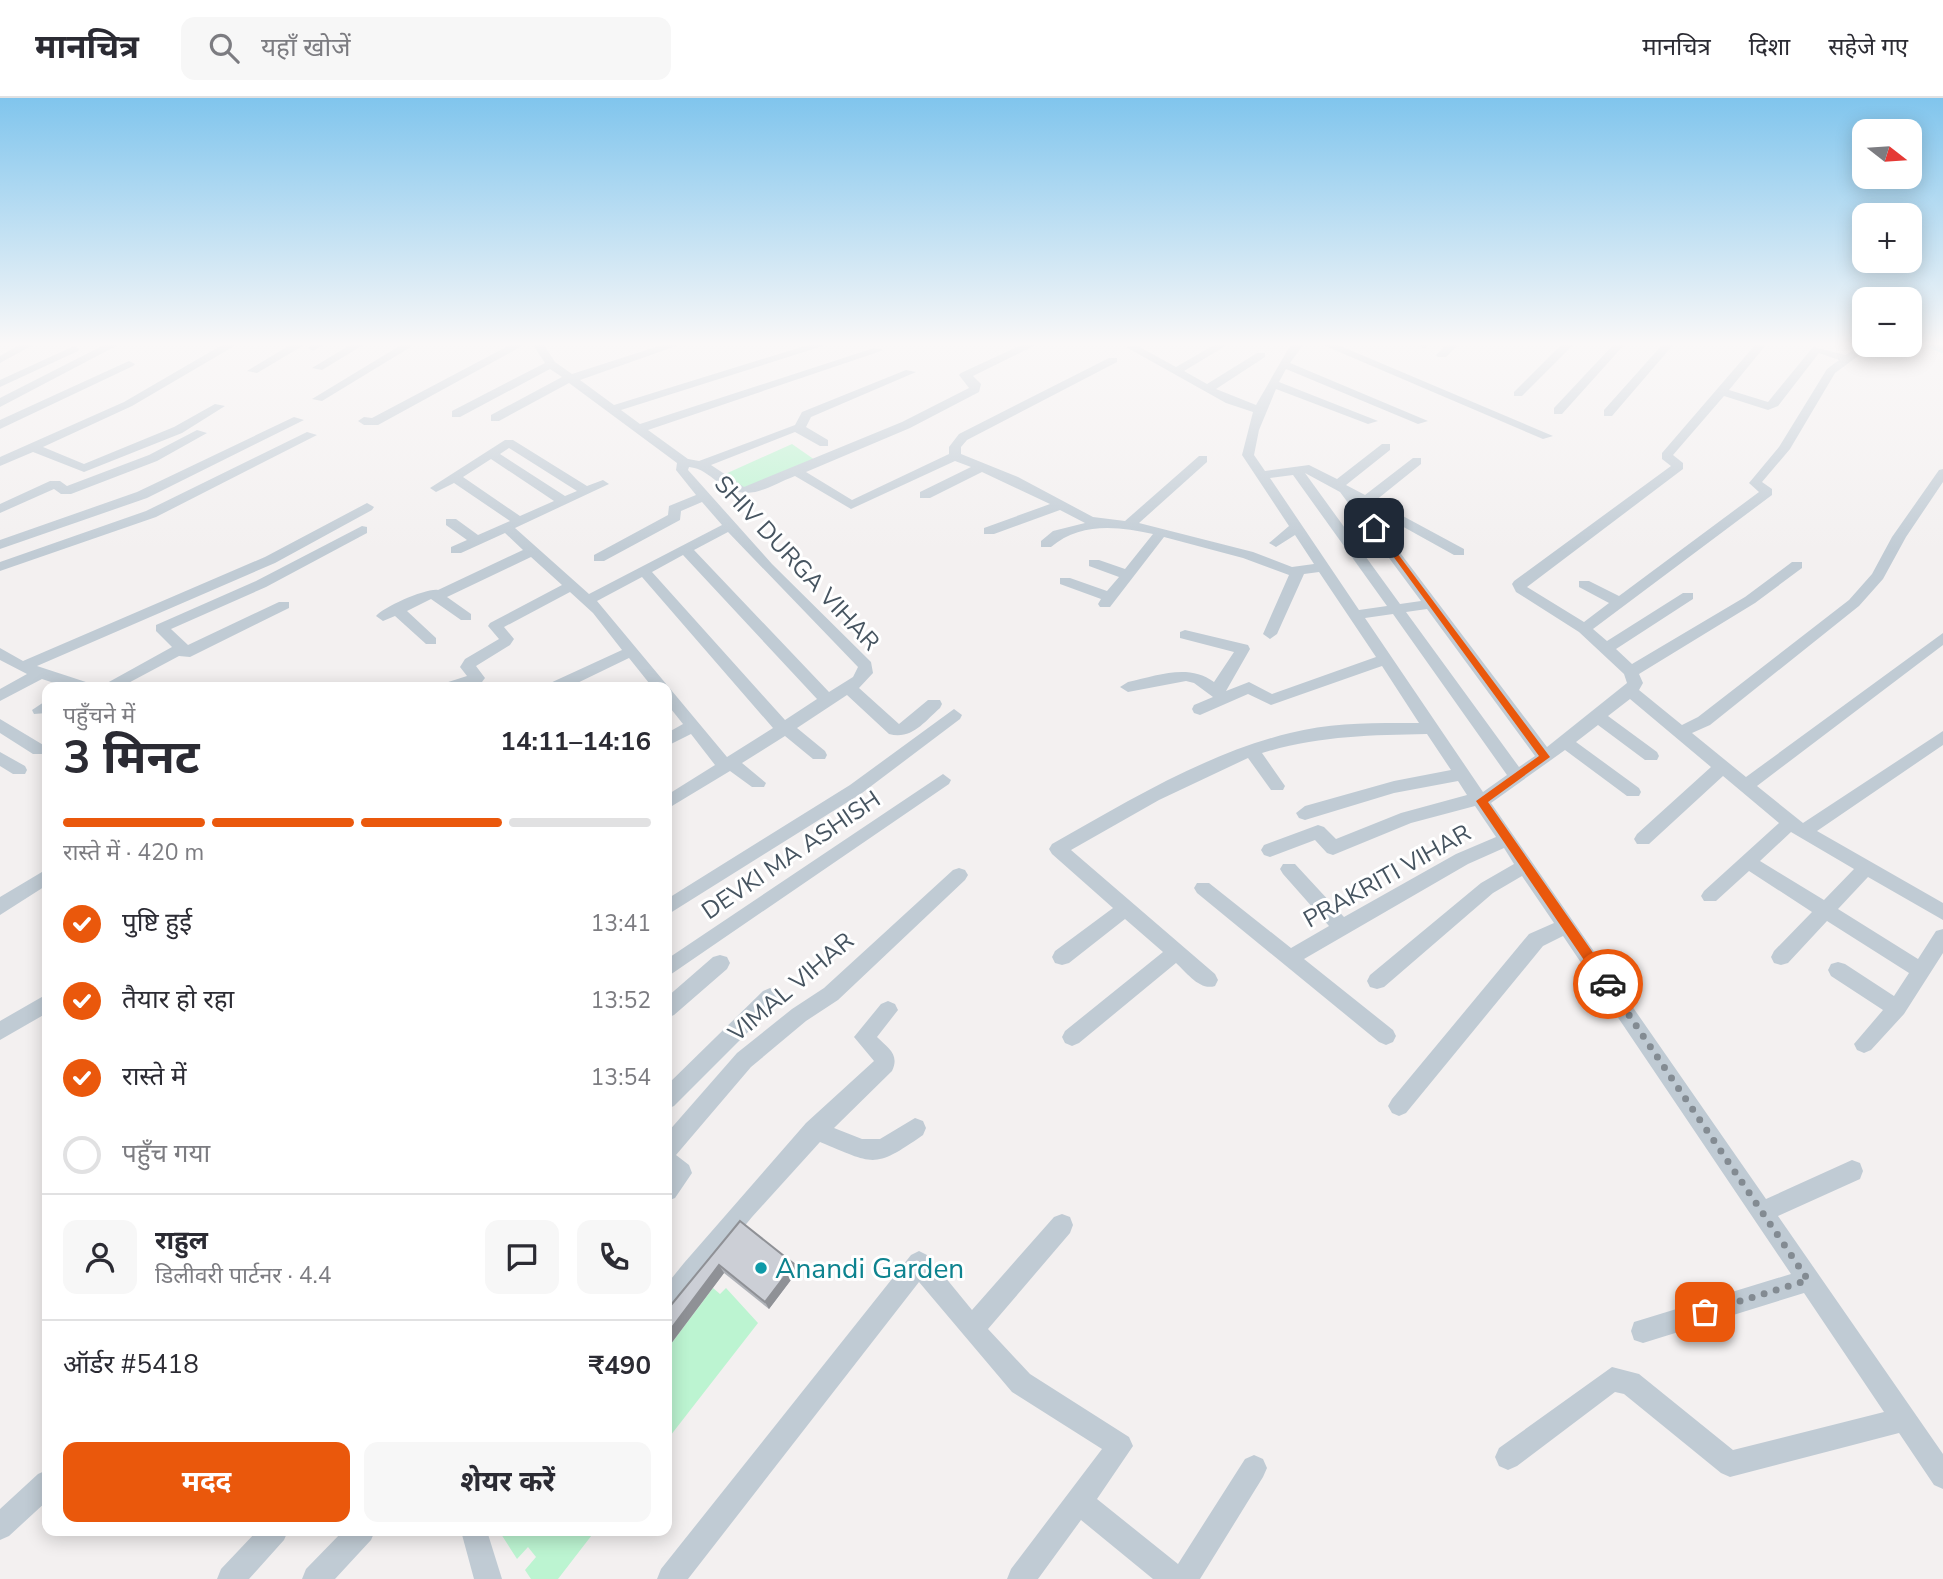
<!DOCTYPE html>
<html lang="hi">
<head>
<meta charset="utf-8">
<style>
	body { margin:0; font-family:"Nunito Sans","Noto Sans Devanagari",sans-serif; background:#f7f7f7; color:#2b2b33; height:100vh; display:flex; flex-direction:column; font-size:26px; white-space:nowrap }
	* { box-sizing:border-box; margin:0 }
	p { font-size:23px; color:#7c7c81 }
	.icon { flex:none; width:38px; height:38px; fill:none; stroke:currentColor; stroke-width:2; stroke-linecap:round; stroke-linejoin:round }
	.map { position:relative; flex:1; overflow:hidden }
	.sheet { position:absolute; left:42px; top:584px; width:630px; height:854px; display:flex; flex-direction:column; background:#fff; border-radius:14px; box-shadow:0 4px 18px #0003 }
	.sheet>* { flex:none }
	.needle { width:46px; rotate:107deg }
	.tools { position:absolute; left:1852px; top:21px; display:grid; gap:14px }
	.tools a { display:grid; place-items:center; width:70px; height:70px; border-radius:14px; background:#fff; box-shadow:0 4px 18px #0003; font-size:35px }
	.pin { position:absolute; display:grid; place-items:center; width:60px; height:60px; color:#fff; margin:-30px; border-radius:14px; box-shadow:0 4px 10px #0006 }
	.courier { position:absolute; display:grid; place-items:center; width:70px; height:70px; margin:-35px; border:5px solid #ea580c; border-radius:50%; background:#fff; color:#222; box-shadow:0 2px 9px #0007 }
	.summary em { font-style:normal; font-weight:700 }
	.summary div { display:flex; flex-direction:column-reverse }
	.summary { display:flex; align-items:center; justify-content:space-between; height:119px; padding:0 21px }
	h1 { font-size:46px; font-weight:700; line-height:52px }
	.bar { display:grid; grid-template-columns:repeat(4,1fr); gap:10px 7px; align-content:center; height:84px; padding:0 21px }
	.bar i { height:9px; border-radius:5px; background:#e1e1e2 }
	.bar .active { background:#ea580c }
	.bar p { grid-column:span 4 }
	.line { display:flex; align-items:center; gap:18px; padding:0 21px; border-top:2px solid #e1e1e2 }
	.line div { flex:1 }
	.round { display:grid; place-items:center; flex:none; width:74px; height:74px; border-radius:14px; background:#f7f7f7 }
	ol { padding:0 21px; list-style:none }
	li { display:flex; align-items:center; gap:21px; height:77px }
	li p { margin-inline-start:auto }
	li .icon { padding:7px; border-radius:50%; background:#ea580c; color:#fff; stroke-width:4 }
	li:last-child { color:#7c7c81 }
	li i { width:38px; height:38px; border:4px solid #e1e1e2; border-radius:50% }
	.cta { display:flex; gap:14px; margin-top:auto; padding:14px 21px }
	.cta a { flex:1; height:80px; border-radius:14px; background:#ea580c; color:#fff; font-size:28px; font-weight:700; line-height:80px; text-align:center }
	.cta a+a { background:#f7f7f7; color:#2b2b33 }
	header { display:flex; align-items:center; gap:42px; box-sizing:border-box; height:98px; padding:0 35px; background:#fff; border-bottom:2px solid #e1e1e2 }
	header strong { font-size:33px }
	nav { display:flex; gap:38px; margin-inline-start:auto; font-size:24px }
	.search { width:490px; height:63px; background:#f7f7f7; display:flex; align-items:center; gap:18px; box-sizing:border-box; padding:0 24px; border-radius:14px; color:#7c7c81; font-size:26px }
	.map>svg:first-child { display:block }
	.green { fill:#bcf4d1 }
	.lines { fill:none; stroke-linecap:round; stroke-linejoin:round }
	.stream { stroke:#85def5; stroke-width:2.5 }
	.minor { fill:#c0cbd4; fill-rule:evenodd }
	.major { fill:#aec0d2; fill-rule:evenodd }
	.wall { fill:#afb2b8 }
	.shaded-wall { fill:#8f9196 }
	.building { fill:#cccfd6; stroke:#8f9196; stroke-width:2 }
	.route { fill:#ea580c }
	.done { stroke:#838b92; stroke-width:7; stroke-dasharray:0 12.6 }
	.culture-dot { fill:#0f9aa8; stroke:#fff; stroke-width:2.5 }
	.labels { text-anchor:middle; stroke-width:6; stroke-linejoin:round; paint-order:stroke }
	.street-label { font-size:24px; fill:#465460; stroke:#fff }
	.near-culture-label { font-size:28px; fill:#0d838f; stroke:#fff; text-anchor:start }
</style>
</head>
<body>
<header>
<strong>मानचित्र</strong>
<div class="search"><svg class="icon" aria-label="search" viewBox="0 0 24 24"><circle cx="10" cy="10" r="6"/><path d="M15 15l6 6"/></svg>यहाँ खोजें</div>
<nav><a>मानचित्र</a><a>दिशा</a><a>सहेजे गए</a></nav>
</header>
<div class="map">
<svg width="1943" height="1481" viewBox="0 0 1943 1481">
	<rect width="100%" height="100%" fill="#f3f0f0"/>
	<path class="green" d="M792,346l23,16 -67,28 -10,-2 -15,-11z
		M713,1190l7,6 6,-6 32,35 -91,117v-91z
		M503,1433h92l-37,48h-27l-6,-9 11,-13 -8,-10 -11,12 -16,-25z"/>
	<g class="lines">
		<path class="stream" d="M1926,247l17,7"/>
		<path class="minor" d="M19,247h14l-33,18v-7z
			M104,247h14l-118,62v-9z
			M222,247h14l-104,61 -89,41 41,17 90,-37 41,-23 10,2 -43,27 -98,39 -51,-20 -33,14v-9l124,-55z
			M290,247h14l-47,28 -10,-2z
			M310,247h13l-10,6 -5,-3z
			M350,247h13l-41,25 -10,-2z
			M401,247h13l-92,56 -10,-2z
			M510,247h14l-146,80h-14l-6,-4 6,-4 8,1z
			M533,247h11l11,17 17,12 90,-29h17l-99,35 34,25 194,-60h18l-205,65 19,14 234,-76 10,2 -236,80 40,29 11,2 96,-36 7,-13 104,-42 10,2 -105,45 -5,10 22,13v6h-8l-25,-14 -84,33 33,22 158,-65 67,-34 -10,-13 2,-2 60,-28h15l-63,31 8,8 -2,8 -69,36 -104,44 46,28 97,-46v-7l10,-13 150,-76h8v4l-150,78 -6,7v7l57,23 75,40 32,4 74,-65h8v6l-68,61 114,29 39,15 22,-3 -19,-29 -19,12 -7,-4 20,-17 -47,-71 11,-43 -27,-9 -100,-56 10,-2 40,22 38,-22h13l-43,26 23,13 50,-31h8v4l-49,32 40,16 31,-54 5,-6h11l-13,18 138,58 -10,3 -132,-55 -7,13 99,39 -10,3 -92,-35 -17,41 -5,25 11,16 44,-6 28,14 45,-35h8v6l-44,35 19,10 48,-37h8v6l-46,37 89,48v6h-10l-90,-50 183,242 80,-64 -3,-9 -45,-42 -63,-40 -4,-8 2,-3 157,-115 -9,-7v-6l93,-108h11l-37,45 39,12 45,-55 33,8 14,-10h13l-38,28 -45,76 -28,33 10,7v6l-179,134 14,12 76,-48h10v6l-77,50 16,15 113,-67 47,-35h10v6l-47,35 -116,71 4,9 -4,7 43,35 16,-8 151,-117 23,-26 20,-37 47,-67 4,-1v13l-37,55 -23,42 -24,27 -149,119 -18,8 54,44 197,-144v12l-186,141 46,37 140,-92v14l-126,86 126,72v17l-75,-43 -30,32 80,50 18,-28 7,-2v24l-39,61 -33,36 -7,3 -7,-3 -3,-6 29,-34 -52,-34 -3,-6 3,-6 7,-2 7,2 49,32 15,-23 -82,-52 -39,42 -7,2 -7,-2 -3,-6 3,-6 38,-39 -63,-41 -33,30h-12l-3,-5 3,-5 75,-68 -56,-47 -74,68h-12l-3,-5 3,-5 74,-67 -81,-68 -22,17 49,36 2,4 -2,4h-12l-47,-35 -22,17 63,46 2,4 -2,4h-12l-62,-46 -74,53 275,396 86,-39 8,3 3,8 -3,8 -82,37 165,238v35l-9,-4 -35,-52 -169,44 -9,-4 -97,-79 -9,-2 -98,74 -9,4 -9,-4 -4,-9 4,-9 113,-81 27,7 94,76 151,-38 -80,-119 -161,50 -9,-3 -3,-9 3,-9 157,-48 -228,-338 -20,10 -137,167 -7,3 -7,-3 -4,-7 4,-7 137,-165 25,-11 -32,-47 -29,17 -109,94 -7,2 -7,-2 -3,-6 3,-6 111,-92 33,-19 -10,-16 -36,16 -164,95 89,71 3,6 -3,6 -7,3 -7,-3 -182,-149 -3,-5 3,-5h12l82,65 38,-22 -46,-52 -3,-5 3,-5h12l49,53 112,-63 40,-17 -21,-31 -64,17 -78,32 -6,-2 -12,-13 -45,17 -6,-2 -3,-5 3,-5 54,-20 6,2 12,12 65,-26 66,-18 -9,-14 -64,12 -89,27 -6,-2 -3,-5 9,-7 89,-25 57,-11 -24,-36c-57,1 -110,2 -165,19l23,33 -2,4h-12l-23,-32 -89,42 -88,50 144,124 3,6 -3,6c-15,5 -28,-13 -39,-23l-97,80 -7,3 -7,-3 -3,-6 3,-6 98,-79 -38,-33 -56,44 -7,2 -7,-2 -3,-6 3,-6 58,-43 -61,-54 -3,-5 3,-5c76,-43 153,-90 238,-111 43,-11 86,-10 129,-10l-37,-57 -111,39 -23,-11 -48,21 -6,-2 -2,-4 2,-4 19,-8 -19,-14 -8,-2 -58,11 -8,-5 8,-5c29,-6 60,-19 86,0l20,-30 -54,-14v-6l5,-2 63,15 2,4 -24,42 23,-9 23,12 104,-37 -57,-85 -15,2 -27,60 -7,5 -7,-5 26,-59 -46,-17 -79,-21 -54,70h-10l-2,-3 3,-5 -41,-15v-6h10l37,13 12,-14 -30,-11v-6h10l26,9 28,-35c-35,-8 -73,-12 -102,13h-10v-6l12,-10 32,-8 -25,-13 -66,24h-10v-6l66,-24 -68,-32 -52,26h-10v-6l51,-25 -16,-6 -104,48 -56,-33c-31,12 -47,28 -77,6 -10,-7 -17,-14 -29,-15l-1,3 9,10 75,84 99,98 2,11 -14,15 40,36 29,-24h12l2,4 -2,4c-16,14 -28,32 -51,26l-42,-39 -50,33 28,23 2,4 -2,4h-12l-28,-23 -43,27 24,20 -2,4h-12l-22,-16 -63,38v-14l48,-30 -24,-31 -24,12v-13l16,-9 -16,-20v-16h-14l-24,-30 -62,30h-22l3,-4 74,-34 -29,-37 -23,-21 -66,35 10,12 -4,6 -34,21 9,12 -3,4 -18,6h-25l3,-4 25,-8 -7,-9 5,-8 34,-20 -11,-13 2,-3 72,-38 -31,-28 -84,40 24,17v6h-10l-30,-21 -24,12 29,27v6h-10l-31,-28 -12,5 -7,-5c8,-9 50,-28 62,-26l85,-40 -18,-17 -44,20h-10v-6l16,-7 -21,-15v-6h10l22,16 32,-14 -56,-38 -18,9 -6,-4 75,-48h8l74,46 16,-6 6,4 -94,44 74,66 133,-69 -20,-23 -21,9 -1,9 -76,41h-10v-6l74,-40 1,-9 27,-11 -20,-25 1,-7 -108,-80 -70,38h-8v-6l71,-38 -12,-8 -90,48h-8v-6l93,-48zM1819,255l20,7 -12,9 -48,78 -30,36 10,9 -140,104 -30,-15h-10v6l30,16 -25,19 -57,-35 156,-118v-6l-10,-8 51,-59 44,14 10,-4zM509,350l68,43 -12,5 -65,-42zM491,361l63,42 -34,15 -57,-39zM1305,375l35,19 81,109 -21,3zM1293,377l94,131 -28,4 -89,-132zM728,434l130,135 -5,10 -24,15 -135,-142zM683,457l134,144 -32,21 -133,-148zM642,479l131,151 -46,29 -130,-156zM1427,511l108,147 -16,11 -113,-155zM1393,516l114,161 -24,17 -118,-174zM1791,734l63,37 -30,31 -64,-39z
			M1323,247h15l215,91 -10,3z
			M1419,247h11l-6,4z
			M1446,247h12l-12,12h-8l-2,-2z
			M1561,247h12l-51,51h-8v-4z
			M1613,247h11l-62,69h-8v-6z
			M1662,247h11l-61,71h-8v-6z
			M74,248l5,3 -1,2 -78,36v-7z
			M129,263l6,3 -2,2 -133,63v-9z
			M294,319l10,3 -157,78 -147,51v-9l137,-48z
			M197,332l10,3 -50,28 -86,33h-10l-7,-5 -54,24v-9l50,-23h10l7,5 82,-31z
			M307,334l10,3 -161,82 -156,54v-9l146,-51z
			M367,405l7,4 -2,3 -97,53 -238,103 55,18 3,4h-26l-27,-9 -42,22v-12l27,-15 -27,-14v-12l23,13 242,-104z
			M362,428l5,1v6l-101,54 -95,42 17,16 91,-43h10v6l-99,49 -11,-1 -60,32h-21l74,-41 -16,-16v-6l100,-44z
			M47,602v13l-13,1 -2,-4z
			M954,611l8,6 -2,4 -98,74 -195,122v-16l183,-114z
			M0,621l45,27 2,4 -2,4h-12l-33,-21z
			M0,654l25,14 2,4 -2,4h-12l-13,-8z
			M943,676l8,6 -2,4 -282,193v-18z
			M959,770l6,2 3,5 -3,5 -127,120 -32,21 -55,46 -75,88 13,10 3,8 -17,25 -8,3v-68l70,-80 55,-44 32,-21 129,-118z
			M47,771v16l-47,30v-18z
			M720,857l7,2 3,6 -3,6 -53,46 -7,3v-21l46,-40z
			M770,890l7,3 3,6 -3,6 -103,103 -7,3v-24l96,-94z
			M47,896v19l-47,27v-19z
			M888,903l7,3 3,6 -21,27c11,11 23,17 15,34l-58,57 28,11h18l35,-21 8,3 3,7 -3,7c-50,35 -49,29 -103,7l-68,75 -77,94 -8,4v-31l17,-21 122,-140 68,-62 -20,-24 27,-33z
			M1062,1116l8,3 3,8 -3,8 -82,96 42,45 99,63 4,9 -36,53 81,65 67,-105 9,-4 9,4 4,9 -4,9 -63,102h-47l-72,-59 -43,59h-31l4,-10 91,-120 -90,-57 -93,-110 -231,297h-31l4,-10 250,-314 8,-4 8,4 45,55 82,-93z
			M47,1372v31l-38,35 -9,4v-31l38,-35z
			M257,1433h31l-4,9 -35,39h-32l4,-10z
			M343,1433h32l-4,9 -36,39h-33l4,-10z
			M461,1433h26l15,48h-28z"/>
		<path class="major" d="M1930,247h13v7z"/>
	</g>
	<path class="wall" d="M740,1123l54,43 3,8 -28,37 -45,-36 -57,76v-43l4,-1z"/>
	<path class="shaded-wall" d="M794,1166l3,8 -28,37 -4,-7z
		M719,1167l5,8 -57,76v-15z"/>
	<path class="building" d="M740,1123l54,43 -29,38 -46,-37 -52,69v-28l4,-1z"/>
	<linearGradient id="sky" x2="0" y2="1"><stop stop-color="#80c5ed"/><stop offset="0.54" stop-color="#faf8f8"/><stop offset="1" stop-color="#faf8f8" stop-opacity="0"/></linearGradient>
	<rect width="1943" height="455" fill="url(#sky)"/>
	<path class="route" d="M1371,428h6l173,231 -62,45 124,178v8h-9l-127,-187 63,-45z"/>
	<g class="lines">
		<path class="done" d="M1608,886l200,296 -103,32"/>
	</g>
	<circle class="culture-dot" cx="761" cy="1170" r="7"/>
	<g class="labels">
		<g class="street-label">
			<text transform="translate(797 465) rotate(47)" y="8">SHIV DURGA VIHAR</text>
			<text transform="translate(791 757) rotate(-34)" y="8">DEVKI MA ASHISH</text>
			<text transform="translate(1387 778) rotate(-29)" y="8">PRAKRITI VIHAR</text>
			<text transform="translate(791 889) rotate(-40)" y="8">VIMAL VIHAR</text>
		</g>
		<g class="near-culture-label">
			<text x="775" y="1180">Anandi Garden</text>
		</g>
	</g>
</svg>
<div class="tools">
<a><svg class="needle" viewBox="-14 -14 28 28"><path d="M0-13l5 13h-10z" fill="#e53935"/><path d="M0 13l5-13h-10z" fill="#7c7c81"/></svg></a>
<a>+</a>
<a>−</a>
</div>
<div class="pin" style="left:1705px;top:1214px;background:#ea580c"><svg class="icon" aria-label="bag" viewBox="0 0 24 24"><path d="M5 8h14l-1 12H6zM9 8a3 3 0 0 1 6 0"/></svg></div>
<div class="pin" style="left:1374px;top:430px;background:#1f2937"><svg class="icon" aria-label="home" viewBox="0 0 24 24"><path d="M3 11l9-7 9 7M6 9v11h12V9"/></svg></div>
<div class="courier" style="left:1608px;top:886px"><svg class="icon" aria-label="car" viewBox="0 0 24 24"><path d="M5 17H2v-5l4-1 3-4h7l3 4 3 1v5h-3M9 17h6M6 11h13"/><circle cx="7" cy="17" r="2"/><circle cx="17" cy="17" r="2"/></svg></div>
<section class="sheet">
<div class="summary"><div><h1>3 मिनट</h1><p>पहुँचने में</p></div><em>14:11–14:16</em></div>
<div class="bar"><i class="active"></i><i class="active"></i><i class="active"></i><i></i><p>रास्ते में · 420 m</p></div>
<ol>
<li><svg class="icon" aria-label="check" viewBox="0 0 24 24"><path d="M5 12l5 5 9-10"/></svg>पुष्टि हुई<p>13:41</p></li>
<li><svg class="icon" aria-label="check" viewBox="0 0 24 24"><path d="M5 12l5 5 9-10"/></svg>तैयार हो रहा<p>13:52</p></li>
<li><svg class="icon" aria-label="check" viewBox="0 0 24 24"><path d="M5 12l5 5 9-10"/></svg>रास्ते में<p>13:54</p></li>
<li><i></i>पहुँच गया</li>
</ol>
<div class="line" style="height:126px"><a class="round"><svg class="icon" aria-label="person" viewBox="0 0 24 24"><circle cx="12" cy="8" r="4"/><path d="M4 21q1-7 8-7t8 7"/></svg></a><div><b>राहुल</b><p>डिलीवरी पार्टनर · 4.4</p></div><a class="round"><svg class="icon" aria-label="chat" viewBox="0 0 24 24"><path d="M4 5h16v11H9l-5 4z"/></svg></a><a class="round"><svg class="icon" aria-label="phone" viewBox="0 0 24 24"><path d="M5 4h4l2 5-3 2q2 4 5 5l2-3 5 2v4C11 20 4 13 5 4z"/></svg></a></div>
<div class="line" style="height:91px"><div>ऑर्डर #5418</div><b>₹490</b></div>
<div class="cta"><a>मदद</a><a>शेयर करें</a></div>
</section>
</div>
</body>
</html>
